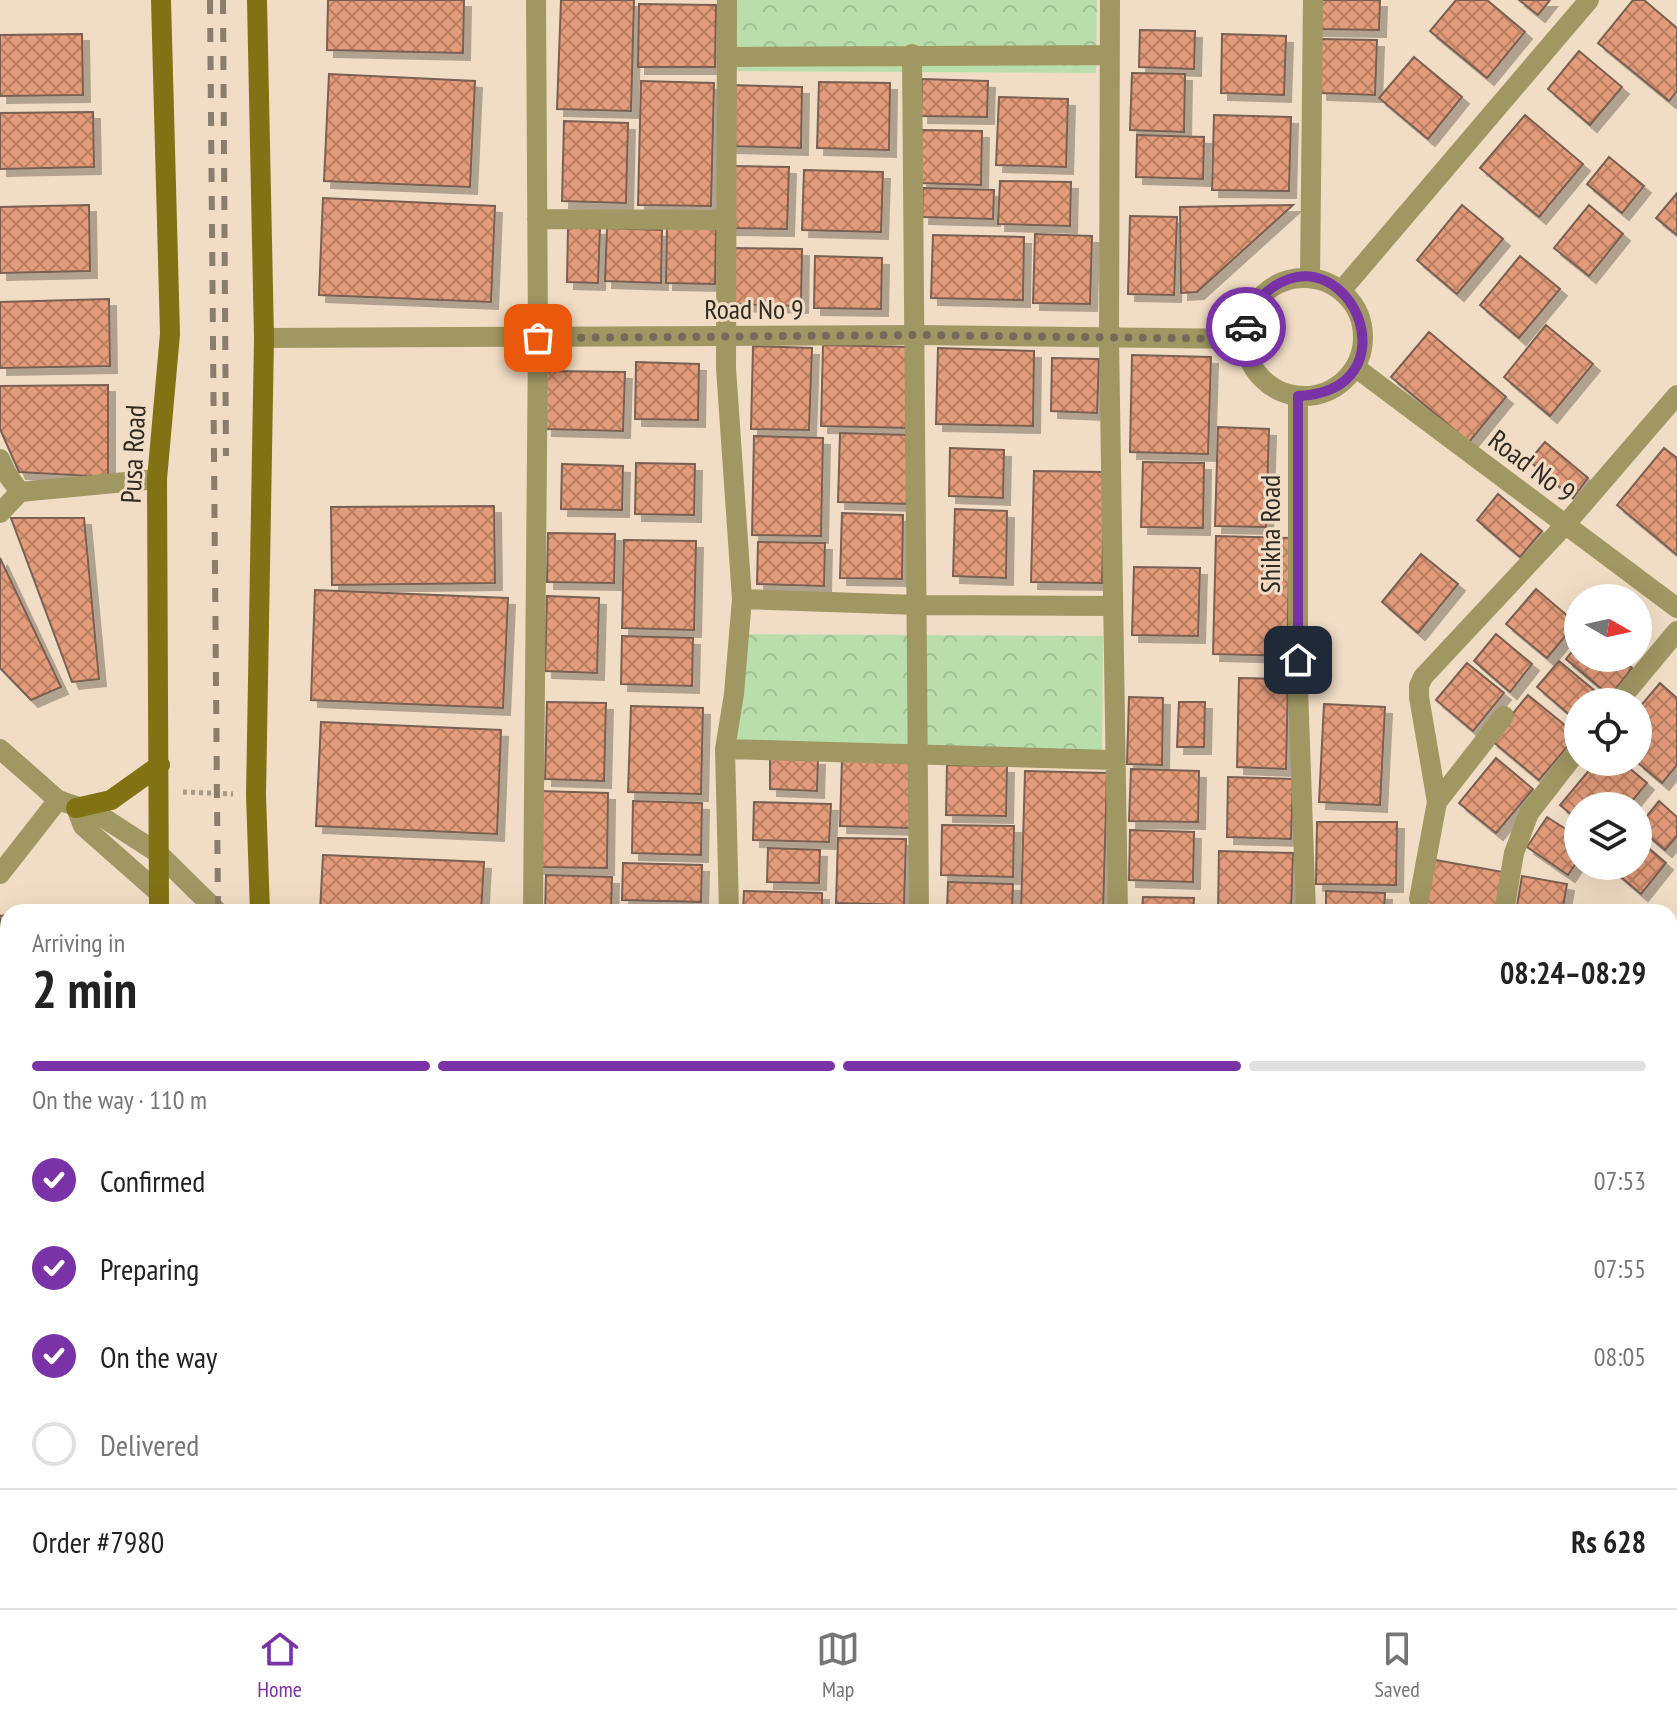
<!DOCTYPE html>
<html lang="en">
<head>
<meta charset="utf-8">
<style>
	body { margin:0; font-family:"PT Sans Narrow",sans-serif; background:#f6f6f6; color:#222; height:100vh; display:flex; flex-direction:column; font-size:30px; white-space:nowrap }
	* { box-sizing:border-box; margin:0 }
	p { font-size:26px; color:#767676 }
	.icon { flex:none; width:44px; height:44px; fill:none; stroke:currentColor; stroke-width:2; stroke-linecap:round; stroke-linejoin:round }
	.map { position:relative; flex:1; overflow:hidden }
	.panel { position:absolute; left:0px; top:904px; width:1678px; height:704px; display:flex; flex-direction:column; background:#fff; border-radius:24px 24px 0 0; box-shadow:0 8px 32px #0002 }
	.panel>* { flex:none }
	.needle { width:52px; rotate:99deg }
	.buttons { position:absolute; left:1564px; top:584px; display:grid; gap:16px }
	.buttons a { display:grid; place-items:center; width:88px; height:88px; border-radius:50%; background:#fff; box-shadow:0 8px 32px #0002; font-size:40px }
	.pin { position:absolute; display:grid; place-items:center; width:68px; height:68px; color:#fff; margin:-34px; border-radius:16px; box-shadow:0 4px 12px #0006 }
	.courier { position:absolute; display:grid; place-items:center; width:80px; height:80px; margin:-40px; border:6px solid #7a33a6; border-radius:50%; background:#fff; color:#222; box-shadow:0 2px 10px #0007 }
	.overview em { font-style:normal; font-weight:800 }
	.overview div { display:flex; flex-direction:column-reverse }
	.overview { display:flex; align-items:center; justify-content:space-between; height:136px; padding:0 32px }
	h1 { font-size:52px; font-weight:800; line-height:60px }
	.bar { display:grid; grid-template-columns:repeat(4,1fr); gap:12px 8px; align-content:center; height:96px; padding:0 32px }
	.bar i { height:10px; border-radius:6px; background:#e0e0e0 }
	.bar .on { background:#7a33a6 }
	.bar p { grid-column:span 4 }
	.line { display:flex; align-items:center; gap:20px; padding:0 32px; border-top:2px solid #e0e0e0 }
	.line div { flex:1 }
	ol { padding:0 32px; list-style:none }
	li { display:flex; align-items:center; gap:24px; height:88px }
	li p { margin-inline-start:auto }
	li .icon { padding:8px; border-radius:50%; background:#7a33a6; color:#fff; stroke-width:4 }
	li:last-child { color:#767676 }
	li i { width:44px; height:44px; border:4px solid #e0e0e0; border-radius:50% }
	.tabs { display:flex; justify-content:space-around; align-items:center; height:112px; border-top:2px solid #e0e0e0; background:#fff; font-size:22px; color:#767676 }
	.tabs a { display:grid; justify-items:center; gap:4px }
	.tabs .on { color:#7a33a6 }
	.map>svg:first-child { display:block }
	.park { fill:url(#park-crowns) }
	.building { fill:url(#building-cross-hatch); stroke:#7a6053; stroke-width:2; filter:url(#shadow) }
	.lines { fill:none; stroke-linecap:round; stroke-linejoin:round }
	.path { stroke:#a99a87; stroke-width:5; stroke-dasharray:4 4; stroke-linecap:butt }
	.minor { stroke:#a09763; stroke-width:20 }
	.tertiary { stroke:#a09763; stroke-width:20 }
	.secondary { stroke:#817214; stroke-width:20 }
	.rail { stroke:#8a7d6d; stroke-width:6; stroke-dasharray:14 14; stroke-linecap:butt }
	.done { stroke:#74695a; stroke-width:8; stroke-dasharray:0 14.4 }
	.route { stroke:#7a33a6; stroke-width:10 }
	.labels { text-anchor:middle; stroke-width:6; stroke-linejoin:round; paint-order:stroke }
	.street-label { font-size:28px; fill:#312a21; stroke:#f1ddc5 }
</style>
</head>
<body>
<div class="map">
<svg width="1677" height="1608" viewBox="0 0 1677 1608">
	<defs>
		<pattern id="park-crowns" width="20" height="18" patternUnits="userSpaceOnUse" patternTransform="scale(2)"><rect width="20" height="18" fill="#b9deac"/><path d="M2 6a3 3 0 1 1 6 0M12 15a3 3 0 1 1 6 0" fill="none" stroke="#a0bf94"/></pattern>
		<pattern id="building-cross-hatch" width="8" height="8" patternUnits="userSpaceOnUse" patternTransform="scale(2)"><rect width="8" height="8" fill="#e39b79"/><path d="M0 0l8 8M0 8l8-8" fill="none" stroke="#b97f63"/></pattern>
		<filter id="shadow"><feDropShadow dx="7" dy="7" stdDeviation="0" flood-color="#0004"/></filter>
	</defs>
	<rect width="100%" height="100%" fill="#f1ddc5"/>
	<path class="park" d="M730,0h367l-1,73 -366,-2z
		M737,634l366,2 -1,121 -366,-3z
		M1148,1600h145l9,8h-144z"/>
	<path class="building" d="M328,0h136l-1,53 -136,-3z
		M561,0h73l-3,111 -74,-2z
		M1316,0h64l-1,30 -64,-1z
		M1456,0h31l38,32 -38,46 -57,-47z
		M1519,0h31l-12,15z
		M1633,0h11l33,28v63l-8,10 -71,-58z
		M639,4l77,1 -1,62h-77z
		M1140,30l55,1 -1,38 -55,-2z
		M82,34l1,61 -83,1v-61z
		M1222,34l64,2 -2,59 -63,-2z
		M1321,39l56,1 -2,55 -55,-2z
		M1579,51l43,36 -32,38 -42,-36z
		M1414,57l48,40 -34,42 -49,-41z
		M1132,73l53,1 -1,58 -54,-2z
		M329,74l146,7 -5,106 -146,-6z
		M922,79l66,2 -1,36 -66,-1z
		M641,81l73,2 -3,123 -73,-1z
		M819,82l71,1 -1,67 -72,-2z
		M731,85l71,2 -1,61 -71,-2z
		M999,97l69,2 -2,68 -70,-2z
		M93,112l1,55 -94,2v-56z
		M1214,115l77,2 -2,74 -77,-1z
		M1525,115l58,49 -44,53 -59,-49z
		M564,121l64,2 -2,80 -64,-2z
		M921,130l61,1 -1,54 -61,-2z
		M1137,135l67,2 -1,42 -67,-2z
		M1609,157l35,29 -22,27 -35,-29z
		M730,166l59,1 -2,62 -58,-1z
		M804,170l79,2 -2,60 -79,-2z
		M1000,181l71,1 -1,44 -72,-2z
		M923,188l71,2 -1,29 -71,-2z
		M1677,193v42l-21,-17z
		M323,198l172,8 -4,96 -172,-7z
		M89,205l1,66 -90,2v-66z
		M1293,205l-96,87 -16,1 -1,-86z
		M1462,205l41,34 -46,55 -40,-34z
		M1589,205l34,29 -34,42 -35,-28z
		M1130,216l47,1 -3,78 -46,-1z
		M667,225l49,2 -1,57 -49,-1z
		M568,227l32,1 -2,55 -31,-1z
		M607,228l55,2 -1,53 -56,-2z
		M1035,234l57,2 -2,68 -57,-1z
		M933,235l91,2 -1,63 -92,-2z
		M734,248l68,1 -1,57 -69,-2z
		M815,256l67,2 -1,51 -67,-1z
		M1520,256l40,33 -41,49 -39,-33z
		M109,299l1,67 -110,2v-66z
		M1546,325l47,39 -43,52 -46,-39z
		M1429,332l77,65 -37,45 -78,-65z
		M823,345l87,2 -2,81 -87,-2z
		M753,346l59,2 -3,82 -58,-1z
		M938,348l96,3 -1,75 -97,-2z
		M1132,355l79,2 -3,97 -78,-2z
		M1052,358l47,1 -2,54 -46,-2z
		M636,362l63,2 -1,56 -63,-1z
		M546,371l79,1 -2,59 -78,-2z
		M108,385v92l-89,-5 -19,-43v-43z
		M1218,427l51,2 -3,98 -51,-1z
		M840,433l71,2 -2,69 -71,-2z
		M754,436l69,2 -2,98 -69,-1z
		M1545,442l43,36 -15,20 -44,-37z
		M950,448l54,2 -1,48 -54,-2z
		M1664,448l13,10v97l-60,-50z
		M1143,462l61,1 -1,65 -62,-1z
		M636,463l59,1 -1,51 -59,-1z
		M562,464l61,2 -1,44 -61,-1z
		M1034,471l71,1 -3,111 -71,-1z
		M1498,494l44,37 -22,26 -43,-37z
		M494,506l1,77 -163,2 -1,-78z
		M955,509l52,2 -1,67 -53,-2z
		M842,513l61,2 -1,64 -62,-1z
		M11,518h73l15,161 -27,3z
		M548,533l67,1 -1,49 -67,-1z
		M1216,536l74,2 -3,118 -74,-2z
		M624,540l72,1 -2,89 -72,-2z
		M758,542l67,1 -1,43 -67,-2z
		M1421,554l37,30 -40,49 -36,-31z
		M0,558l61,129 -30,13 -31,-32z
		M1134,567l66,1 -2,68 -66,-1z
		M1536,589l40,34 -29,35 -41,-34z
		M315,590l193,8 -5,110 -192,-8z
		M547,596l52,2 -2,75 -52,-2z
		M1496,634l36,30 -22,28 -36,-31z
		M622,636l71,2 -1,48 -71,-2z
		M1578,644v14h42l12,10 -22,28 -44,-37z
		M1559,661l47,39 -2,2h-26v20l-41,-35z
		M1467,663l37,30 -31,38 -37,-31z
		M1239,678l49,1 -2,90 -49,-2z
		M1660,683l17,15v67l-15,18 -25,-21 1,-53z
		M1528,695l49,40 -38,45 -48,-40z
		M1129,697l34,1 -1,67 -35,-1z
		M547,702l59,1 -2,78 -59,-2z
		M1179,702h26l-1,45h-27z
		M1324,704l61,3 -5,98 -61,-3z
		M631,706l72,2 -2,86 -73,-2z
		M321,722l180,8 -4,104 -181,-8z
		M770,757l48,1 -1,33 -47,-2z
		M1496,758l37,31 -37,44 -37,-30z
		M842,759l70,1 -2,68 -70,-2z
		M1596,762h26l25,21 -19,23h-50v14l-18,-15z
		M947,765l60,1 -1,50 -60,-1z
		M1131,769l68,2 -1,51 -69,-1z
		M1025,771l82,2 -4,139h-82z
		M1228,777l65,2 -2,60 -64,-2z
		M539,791l69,2 -1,75 -70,-1z
		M633,801l69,2 -1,52 -69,-2z
		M1659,801l18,16v19l-12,14 -27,-23z
		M754,802l77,2 -2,38 -76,-2z
		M1547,817l31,20v23l-10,15 -41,-28z
		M1317,822h80l-1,63 -80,-1z
		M942,825l72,1 -1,51 -72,-2z
		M1130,830l64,2 -1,50 -64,-2z
		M838,838l68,1 -2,66 -68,-2z
		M1638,839l28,24 -25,31 -33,-28h30z
		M768,848l52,2 -1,33 -52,-1z
		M1219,851l74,2 -2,59h-73z
		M323,855l161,7 -3,50h-161z
		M1430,859l73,13 -6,40h-76z
		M623,863l79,2 -1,37 -79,-2z
		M546,875l66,2 -1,35h-66z
		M1522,876l45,8 -5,28h-46z
		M948,882l65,2 -1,28h-65z
		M744,891l78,2v19h-79z
		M1326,891l59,2 -1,19h-58z
		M1143,897l51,1 -1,14h-51z
		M8,915v75h-8v-74z
		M0,1005h8v59h-8z
		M1677,1071v50l-7,-1z
		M8,1082v59h-8v-58z
		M8,1162v69h-8v-68z
		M1670,1238l7,6v78l-7,-7z
		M0,1258h8v71l-8,1z
		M1670,1346l7,6v34l-7,9z
		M0,1356h8v71l-8,1z
		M1677,1421v114l-7,-6v-101z
		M0,1433h8v55h-8z
		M0,1492h8v69h-8z
		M0,1578h8v22h128v8h-136z
		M1677,1592v16h-13z
		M354,1600h160v8h-160z
		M738,1600h102l-7,8h-85z
		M856,1600h40l9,8h-56z
		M924,1600h56l-6,8h-41z
		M1037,1600h66l4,3 -3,5h-74z
		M1401,1600h81l-6,8h-66z
		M1519,1600h21l9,8h-37z
		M1551,1600h63l9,8h-62z
		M1617,1600h43l-8,8h-26z"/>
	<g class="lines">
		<path class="path" d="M183,792l50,2"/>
		<path class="minor" d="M727,0l-1,368 16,231 -8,95 -9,55 4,163
			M1110,0l-1,339 9,573
			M912,54l7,858
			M726,57l383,-2
			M537,219l190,1
			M0,459l7,15 13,18 137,-13
			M0,513l20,-21
			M742,599l176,6 195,1
			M1618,702l59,-71
			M0,749l58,51 38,13 62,40 60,59
			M725,749l390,11
			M1437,802l67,-86
			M76,808l7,18 76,67
			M0,874l58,-74
			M1419,899l18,-97 -18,-105v-11l4,-9 142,-152 112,-130
			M533,912l5,-574 -2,-338
			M1504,912l10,-59 15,-40 49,-63
			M1670,1021l7,-59
			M1670,1137h7
			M1670,1177l7,1
			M1670,1405l7,-9
			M538,1600v8
			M909,1600l9,8
			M1136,1600l9,8
			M1329,1608l7,-8
			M1495,1608l6,-8"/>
		<path class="tertiary" d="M1310,278l3,-278
			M1245 337a59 59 0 1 1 118 0a59 59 0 1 1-118 0Z
			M1341,291l248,-291
			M264,338l653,-3 328,4
			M1355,367l322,241
			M1298,396v293l8,223
			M1670,1539l7,6
			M694,1600l9,8
			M1017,1608l7,-8"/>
		<path class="secondary" d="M257,0l7,338 -8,457 4,117
			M76,808l35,-8 49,-35
			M159,912l-2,-433 13,-145 -9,-334
			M164,1600v8
			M263,1600v8"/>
		<path class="rail" d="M210,0l8,912
			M223,0l3,456
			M224,1600v8
			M245,1600l1,8"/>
	</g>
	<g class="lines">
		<path class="done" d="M538,338l379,-3 328,4 1,-12"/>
		<path class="route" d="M1246,327c3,-17 13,-30 27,-40 79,-52 142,104 25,109v264"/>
	</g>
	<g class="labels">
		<g class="street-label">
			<text x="754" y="319">Road No 9</text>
			<text transform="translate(133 454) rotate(-87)" y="10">Pusa Road</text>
			<text transform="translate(1532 466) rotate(37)" y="10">Road No 9</text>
			<text transform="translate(1270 534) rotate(-90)" y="10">Shikha Road</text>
		</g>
	</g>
</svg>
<div class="buttons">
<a><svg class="needle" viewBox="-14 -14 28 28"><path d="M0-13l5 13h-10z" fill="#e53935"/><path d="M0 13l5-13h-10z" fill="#767676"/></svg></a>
<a><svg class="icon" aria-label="locate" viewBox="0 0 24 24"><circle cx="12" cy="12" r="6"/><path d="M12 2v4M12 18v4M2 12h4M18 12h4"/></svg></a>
<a><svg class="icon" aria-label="layers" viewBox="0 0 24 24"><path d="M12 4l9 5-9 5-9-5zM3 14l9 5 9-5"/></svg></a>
</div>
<div class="pin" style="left:538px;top:338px;background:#ea580c"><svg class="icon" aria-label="bag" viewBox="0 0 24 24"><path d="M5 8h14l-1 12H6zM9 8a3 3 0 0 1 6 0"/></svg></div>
<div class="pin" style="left:1298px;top:660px;background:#1f2937"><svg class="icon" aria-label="home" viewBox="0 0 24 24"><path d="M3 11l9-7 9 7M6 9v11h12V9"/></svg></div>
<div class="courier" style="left:1246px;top:327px"><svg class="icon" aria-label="car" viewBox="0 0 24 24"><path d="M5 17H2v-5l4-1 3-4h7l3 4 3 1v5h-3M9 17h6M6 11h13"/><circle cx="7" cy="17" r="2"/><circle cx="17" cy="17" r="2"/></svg></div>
<section class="panel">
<div class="overview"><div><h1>2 min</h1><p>Arriving in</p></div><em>08:24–08:29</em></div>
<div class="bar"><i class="on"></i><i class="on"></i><i class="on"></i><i></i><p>On the way · 110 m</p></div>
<ol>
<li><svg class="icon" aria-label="check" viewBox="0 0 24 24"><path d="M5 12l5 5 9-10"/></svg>Confirmed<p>07:53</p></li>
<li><svg class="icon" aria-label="check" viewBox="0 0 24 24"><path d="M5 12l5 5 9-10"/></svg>Preparing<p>07:55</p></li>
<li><svg class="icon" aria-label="check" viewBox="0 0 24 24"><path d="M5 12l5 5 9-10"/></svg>On the way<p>08:05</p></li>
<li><i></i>Delivered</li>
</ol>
<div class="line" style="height:104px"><div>Order #7980</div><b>Rs 628</b></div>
</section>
</div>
<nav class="tabs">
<a class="on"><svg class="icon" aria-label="home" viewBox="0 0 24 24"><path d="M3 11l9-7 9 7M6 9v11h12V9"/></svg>Home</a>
<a><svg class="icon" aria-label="map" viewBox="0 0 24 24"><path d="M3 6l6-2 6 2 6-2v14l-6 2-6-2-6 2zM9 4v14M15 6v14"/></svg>Map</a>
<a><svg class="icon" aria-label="saved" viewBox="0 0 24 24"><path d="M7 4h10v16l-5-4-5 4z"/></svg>Saved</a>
</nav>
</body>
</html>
